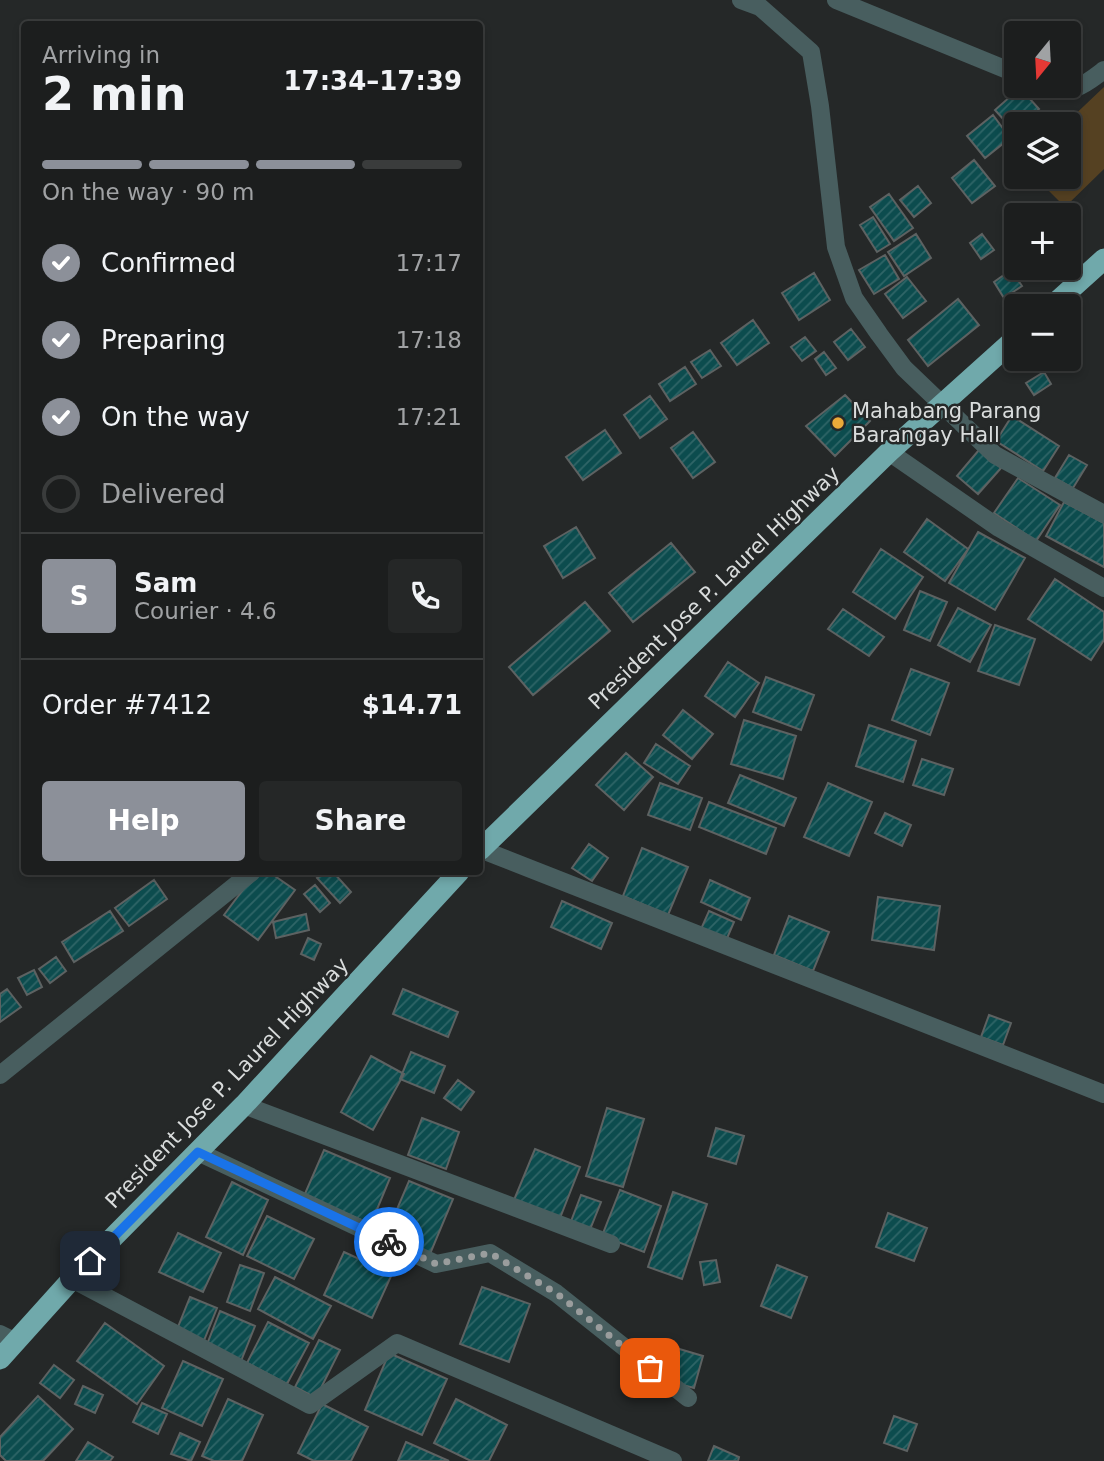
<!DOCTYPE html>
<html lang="en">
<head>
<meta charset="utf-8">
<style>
	body { margin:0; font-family:"DejaVu Sans",sans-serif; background:#252727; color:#f1f3f6; height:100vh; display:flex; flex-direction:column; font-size:26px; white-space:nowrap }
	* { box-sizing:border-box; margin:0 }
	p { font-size:23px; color:#a0a2a4 }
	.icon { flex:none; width:38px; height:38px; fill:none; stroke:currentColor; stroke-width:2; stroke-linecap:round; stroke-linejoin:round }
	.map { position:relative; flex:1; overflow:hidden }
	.drawer { position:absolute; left:21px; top:21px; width:462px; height:854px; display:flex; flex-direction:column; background:#1c1e1e; border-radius:7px; box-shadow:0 4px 10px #0003,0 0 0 2px #3a3c3c }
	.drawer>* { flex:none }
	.needle { width:46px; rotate:198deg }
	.fabs { position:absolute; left:1004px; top:21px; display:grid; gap:14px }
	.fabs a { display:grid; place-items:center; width:77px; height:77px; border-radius:7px; background:#1c1e1e; box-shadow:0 4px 10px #0003,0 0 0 2px #3a3c3c; font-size:35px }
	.pin { position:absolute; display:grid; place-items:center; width:60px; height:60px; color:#fff; margin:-30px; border-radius:14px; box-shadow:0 4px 10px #0006 }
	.courier { position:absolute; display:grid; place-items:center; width:70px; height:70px; margin:-35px; border:5px solid #1a73e8; border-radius:50%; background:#fff; color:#222; box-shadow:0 2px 9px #0007 }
	.head em { font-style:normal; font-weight:600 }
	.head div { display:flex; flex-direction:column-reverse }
	.head { display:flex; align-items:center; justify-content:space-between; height:119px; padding:0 21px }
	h1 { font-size:46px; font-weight:600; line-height:52px }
	.bar { display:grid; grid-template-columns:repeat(4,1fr); gap:10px 7px; align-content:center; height:84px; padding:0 21px }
	.bar i { height:9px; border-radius:5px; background:#3a3c3c }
	.bar .on { background:#8c9099 }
	.bar p { grid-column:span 4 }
	.line { display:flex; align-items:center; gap:18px; padding:0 21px; border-top:2px solid #3a3c3c }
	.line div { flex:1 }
	.round { display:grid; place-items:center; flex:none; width:74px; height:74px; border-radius:7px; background:#252727 }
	ol { padding:0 21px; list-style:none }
	li { display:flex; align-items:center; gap:21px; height:77px }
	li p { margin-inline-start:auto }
	li .icon { padding:7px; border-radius:50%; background:#8c9099; color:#fff; stroke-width:4 }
	li:last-child { color:#a0a2a4 }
	li i { width:38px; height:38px; border:4px solid #3a3c3c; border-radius:50% }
	.primary-button { display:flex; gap:14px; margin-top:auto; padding:14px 21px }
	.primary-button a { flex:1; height:80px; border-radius:7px; background:#8c9099; color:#fff; font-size:28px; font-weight:600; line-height:80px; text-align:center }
	.primary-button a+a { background:#252727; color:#f1f3f6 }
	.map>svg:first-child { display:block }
	.grass { fill:#554122 }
	.building { fill:url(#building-hatch); stroke:#5d6262; stroke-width:2 }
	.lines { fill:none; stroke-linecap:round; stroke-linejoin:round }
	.street { stroke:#485e5f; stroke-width:18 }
	.highway { stroke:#70a9ab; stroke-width:21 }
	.done { stroke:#9a9d9d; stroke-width:7; stroke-dasharray:0 12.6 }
	.route { stroke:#1a73e8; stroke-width:9 }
	.poi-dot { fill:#ebaa39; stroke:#252828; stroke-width:2.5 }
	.labels { text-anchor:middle; stroke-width:5; stroke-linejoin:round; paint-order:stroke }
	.poi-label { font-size:21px; fill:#d9dcdc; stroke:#252828; text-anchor:start }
	.street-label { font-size:21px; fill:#d9dcdc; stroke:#252828 }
</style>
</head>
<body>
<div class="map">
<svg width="1104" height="1461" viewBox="0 0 1104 1461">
	<defs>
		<pattern id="building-hatch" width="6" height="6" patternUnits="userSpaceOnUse" patternTransform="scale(1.75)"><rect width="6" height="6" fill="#0c4c4e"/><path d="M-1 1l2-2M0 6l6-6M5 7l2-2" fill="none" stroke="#2f6567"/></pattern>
	</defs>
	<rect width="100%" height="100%" fill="#252828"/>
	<path class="grass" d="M1104,87v82l-39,38 -30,-30h34v-53h-4z"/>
	<path class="building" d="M1020,88l19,21 -17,15h-5l-3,7 -19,-21z
		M993,115l17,23 -25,20 -18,-22z
		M974,160l21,26 -23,17 -20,-25z
		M918,186l13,17 -17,14 -14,-17z
		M889,194l24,34 -19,13 -24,-34z
		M873,217l17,27 -13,8 -17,-27z
		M916,234l15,24 -27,18 -16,-24z
		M982,234l12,16 -13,9 -11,-16z
		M885,255l14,24 -25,15 -15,-24z
		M1011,270l11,16 -18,12 -10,-16z
		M814,273l16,27 -31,20 -17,-27z
		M907,277l19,24 -23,17 -18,-24z
		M958,299l21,26 -51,41 -20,-26z
		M753,320l16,23 -32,22 -16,-22z
		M851,329l14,18 -17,13 -14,-18z
		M805,337l11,14 -14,10 -11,-14z
		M710,350l11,16 -19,12 -11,-16z
		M824,352l12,16 -10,7 -11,-16z
		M685,367l11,17 -26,17 -11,-17z
		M1044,372l7,12 -17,11 -8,-12z
		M845,395l25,26 -35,35 -29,-30z
		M650,396l17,23 -27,19 -16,-23z
		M1012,416l47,30 -16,25 -47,-30z
		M605,430l16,23 -38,27 -17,-23z
		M693,432l22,30 -22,16 -22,-30z
		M979,450l22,18 -23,26 -21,-18z
		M1069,455l18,10 -14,23 -18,-10z
		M1018,478l42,27 -24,36 -42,-28z
		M1064,502l40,21v44l-58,-31z
		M927,519l41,30 -23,32 -41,-29z
		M576,527l19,31 -32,20 -19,-32z
		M978,532l47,26 -30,52 -46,-27z
		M671,543l24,29 -62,50 -24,-29z
		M881,549l42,28 -28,42 -42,-27z
		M1055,579l49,33v28l-13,20 -63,-41z
		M920,591l27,11 -17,39 -26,-11z
		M585,602l25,29 -77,64 -24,-28z
		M958,608l33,17 -21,37 -32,-17z
		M843,609l41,28 -15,19 -41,-27z
		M995,625l40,14 -16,46 -41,-14z
		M728,662l31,21 -24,34 -30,-21z
		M911,669l38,14 -19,52 -38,-15z
		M766,677l48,18 -13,35 -48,-18z
		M683,710l30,24 -21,25 -29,-24z
		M744,720l52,16 -13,43 -52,-15z
		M869,725l47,16 -13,41 -47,-16z
		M656,744l34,22 -12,18 -34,-21z
		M626,753l27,24 -29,33 -28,-25z
		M922,759l31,10 -9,26 -31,-10z
		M740,775l56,23 -12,28 -56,-23z
		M660,783l42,15 -12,32 -42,-15z
		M828,783l44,19 -23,54 -45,-19z
		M709,802l67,26 -10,26 -67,-27z
		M885,813l26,12 -9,21 -27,-13z
		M589,844l19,14 -16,23 -20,-13z
		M642,848l46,19 -20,48 -45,-19z
		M256,872h13l26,18 -37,50 -34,-25z
		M325,872h8l18,20 -11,11 -23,-25z
		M154,880l13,19 -38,27 -14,-18z
		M710,880l40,18 -9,22 -40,-18z
		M315,885l15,18 -10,9 -16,-18z
		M878,897l62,9 -6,44 -62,-10z
		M562,901l50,22 -11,26 -50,-22z
		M110,911l13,20 -49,31 -12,-20z
		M709,911l25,11 -12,28 -25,-12z
		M306,914l3,16 -33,8 -3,-16z
		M789,916l40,16 -16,39 -39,-16z
		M308,938l13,6 -7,16 -13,-6z
		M56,957l10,14 -16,12 -11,-14z
		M34,970l8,17 -15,8 -9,-17z
		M7,989l14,18 -21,15v-28z
		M403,989l55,23 -10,25 -55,-23z
		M989,1015l22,8 -8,22 -22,-8z
		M411,1052l34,14 -11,27 -34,-14z
		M371,1056l33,18 -31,56 -32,-18z
		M458,1080l16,12 -13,18 -17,-12z
		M607,1108l37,11 -21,68 -37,-11z
		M422,1118l37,14 -13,37 -38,-14z
		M716,1128l28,8 -8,28 -28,-8z
		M535,1149l45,18 -20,51 -46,-18z
		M324,1150l66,28 -19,46 -67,-28z
		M409,1181l44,18 -23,55 -44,-19z
		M232,1182l36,18 -25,55 -37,-18z
		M620,1190l41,16 -17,46 -42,-16z
		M673,1192l34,12 -25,75 -34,-12z
		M581,1195l20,7 -12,30 -19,-8z
		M888,1213l39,15 -13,33 -38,-14z
		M267,1216l47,23 -20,40 -47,-23z
		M178,1233l43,20 -18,39 -44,-20z
		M344,1252l48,22 -20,44 -48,-23z
		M716,1260l4,22 -16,3 -4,-23z
		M240,1265l24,8 -14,38 -23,-9z
		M777,1265l30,12 -16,41 -30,-12z
		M275,1277l56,29 -18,33 -55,-30z
		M482,1287l48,17 -21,58 -49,-18z
		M190,1297l27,11 -14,35 -27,-11z
		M220,1311l35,15 -14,35 -35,-14z
		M268,1322l41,21 -22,41 -40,-21z
		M105,1323l59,43 -27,38 -60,-43z
		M319,1340l21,10 -24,48 -21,-11z
		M676,1348l27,8 -9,32 -26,-7z
		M389,1353l58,26 -25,56 -57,-25z
		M183,1361l40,18 -21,47 -40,-18z
		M54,1365l20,15 -14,18 -20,-15z
		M83,1386l20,9 -8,18 -20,-9z
		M38,1396l35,33 -30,32h-37l-6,-6v-18z
		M228,1399l35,16 -21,46h-28l-12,-5z
		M456,1399l51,26 -18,36h-18l-37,-18z
		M142,1403l25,11 -9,20 -25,-12z
		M322,1404l46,23 -17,34h-37l-16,-8z
		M894,1416l23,8 -10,27 -23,-8z
		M180,1433l20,9 -9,19 -20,-7z
		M88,1442l25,15 -3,4h-34z
		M406,1442l43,19h-51z
		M714,1446l25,11 -1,4h-30z"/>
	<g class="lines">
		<path class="street" d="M741,0l19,7 51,45 9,54 16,141 18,51 25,36 25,34 91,87 109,59
			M836,0l181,74
			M1048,86c26,8 35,0 56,-16
			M889,452l110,76 105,60
			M480,849l624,245
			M0,1075l252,-203
			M244,1105l367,139
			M198,1152l238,112 54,-11 66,40 132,105
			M72,1279l238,126 87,-62 276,118
			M0,1334l16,8"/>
		<path class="highway" d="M1052,306l52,-47
			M480,850l409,-398 128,-115
			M0,1359l72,-80 172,-174 215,-233"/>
	</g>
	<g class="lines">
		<path class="done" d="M389,1242l47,22 54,-11 66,40 94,75"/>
		<path class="route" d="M90,1261l108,-109 191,90"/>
	</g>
	<circle class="poi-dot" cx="838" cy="423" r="7"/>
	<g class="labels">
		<g class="poi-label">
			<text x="852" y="418">Mahabang Parang<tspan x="852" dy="24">Barangay Hall</tspan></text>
		</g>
		<g class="street-label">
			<text transform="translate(714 588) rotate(-44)" y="7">President Jose P. Laurel Highway</text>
			<text transform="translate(227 1083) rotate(-46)" y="7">President Jose P. Laurel Highway</text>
		</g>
	</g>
</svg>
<div class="fabs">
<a><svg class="needle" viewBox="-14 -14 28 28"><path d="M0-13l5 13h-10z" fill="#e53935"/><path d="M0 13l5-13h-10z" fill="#a0a2a4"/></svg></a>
<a><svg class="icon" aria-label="layers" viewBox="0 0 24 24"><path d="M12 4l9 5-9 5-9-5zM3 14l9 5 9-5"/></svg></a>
<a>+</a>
<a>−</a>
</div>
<div class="pin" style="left:650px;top:1368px;background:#ea580c"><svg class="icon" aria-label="bag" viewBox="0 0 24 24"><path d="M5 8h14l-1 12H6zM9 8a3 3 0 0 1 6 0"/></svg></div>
<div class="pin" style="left:90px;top:1261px;background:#1f2937"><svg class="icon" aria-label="home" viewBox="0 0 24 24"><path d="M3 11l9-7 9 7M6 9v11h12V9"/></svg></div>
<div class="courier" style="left:389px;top:1242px"><svg class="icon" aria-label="bike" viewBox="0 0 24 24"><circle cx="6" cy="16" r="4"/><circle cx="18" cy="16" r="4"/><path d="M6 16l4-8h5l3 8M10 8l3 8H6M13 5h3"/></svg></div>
<section class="drawer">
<div class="head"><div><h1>2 min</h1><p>Arriving in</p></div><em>17:34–17:39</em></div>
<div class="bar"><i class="on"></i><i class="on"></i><i class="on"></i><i></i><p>On the way · 90 m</p></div>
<ol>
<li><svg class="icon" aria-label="check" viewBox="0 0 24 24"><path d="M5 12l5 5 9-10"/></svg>Confirmed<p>17:17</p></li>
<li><svg class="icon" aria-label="check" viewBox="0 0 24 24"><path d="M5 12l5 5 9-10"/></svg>Preparing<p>17:18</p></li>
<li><svg class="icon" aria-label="check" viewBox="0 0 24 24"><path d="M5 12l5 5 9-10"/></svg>On the way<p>17:21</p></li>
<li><i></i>Delivered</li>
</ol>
<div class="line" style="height:126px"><b class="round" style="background:#8c9099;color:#fff">S</b><div><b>Sam</b><p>Courier · 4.6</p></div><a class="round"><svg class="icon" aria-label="phone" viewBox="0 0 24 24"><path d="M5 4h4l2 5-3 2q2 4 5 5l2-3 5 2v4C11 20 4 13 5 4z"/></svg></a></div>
<div class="line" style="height:91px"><div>Order #7412</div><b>$14.71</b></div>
<div class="primary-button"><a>Help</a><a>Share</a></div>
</section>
</div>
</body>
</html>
